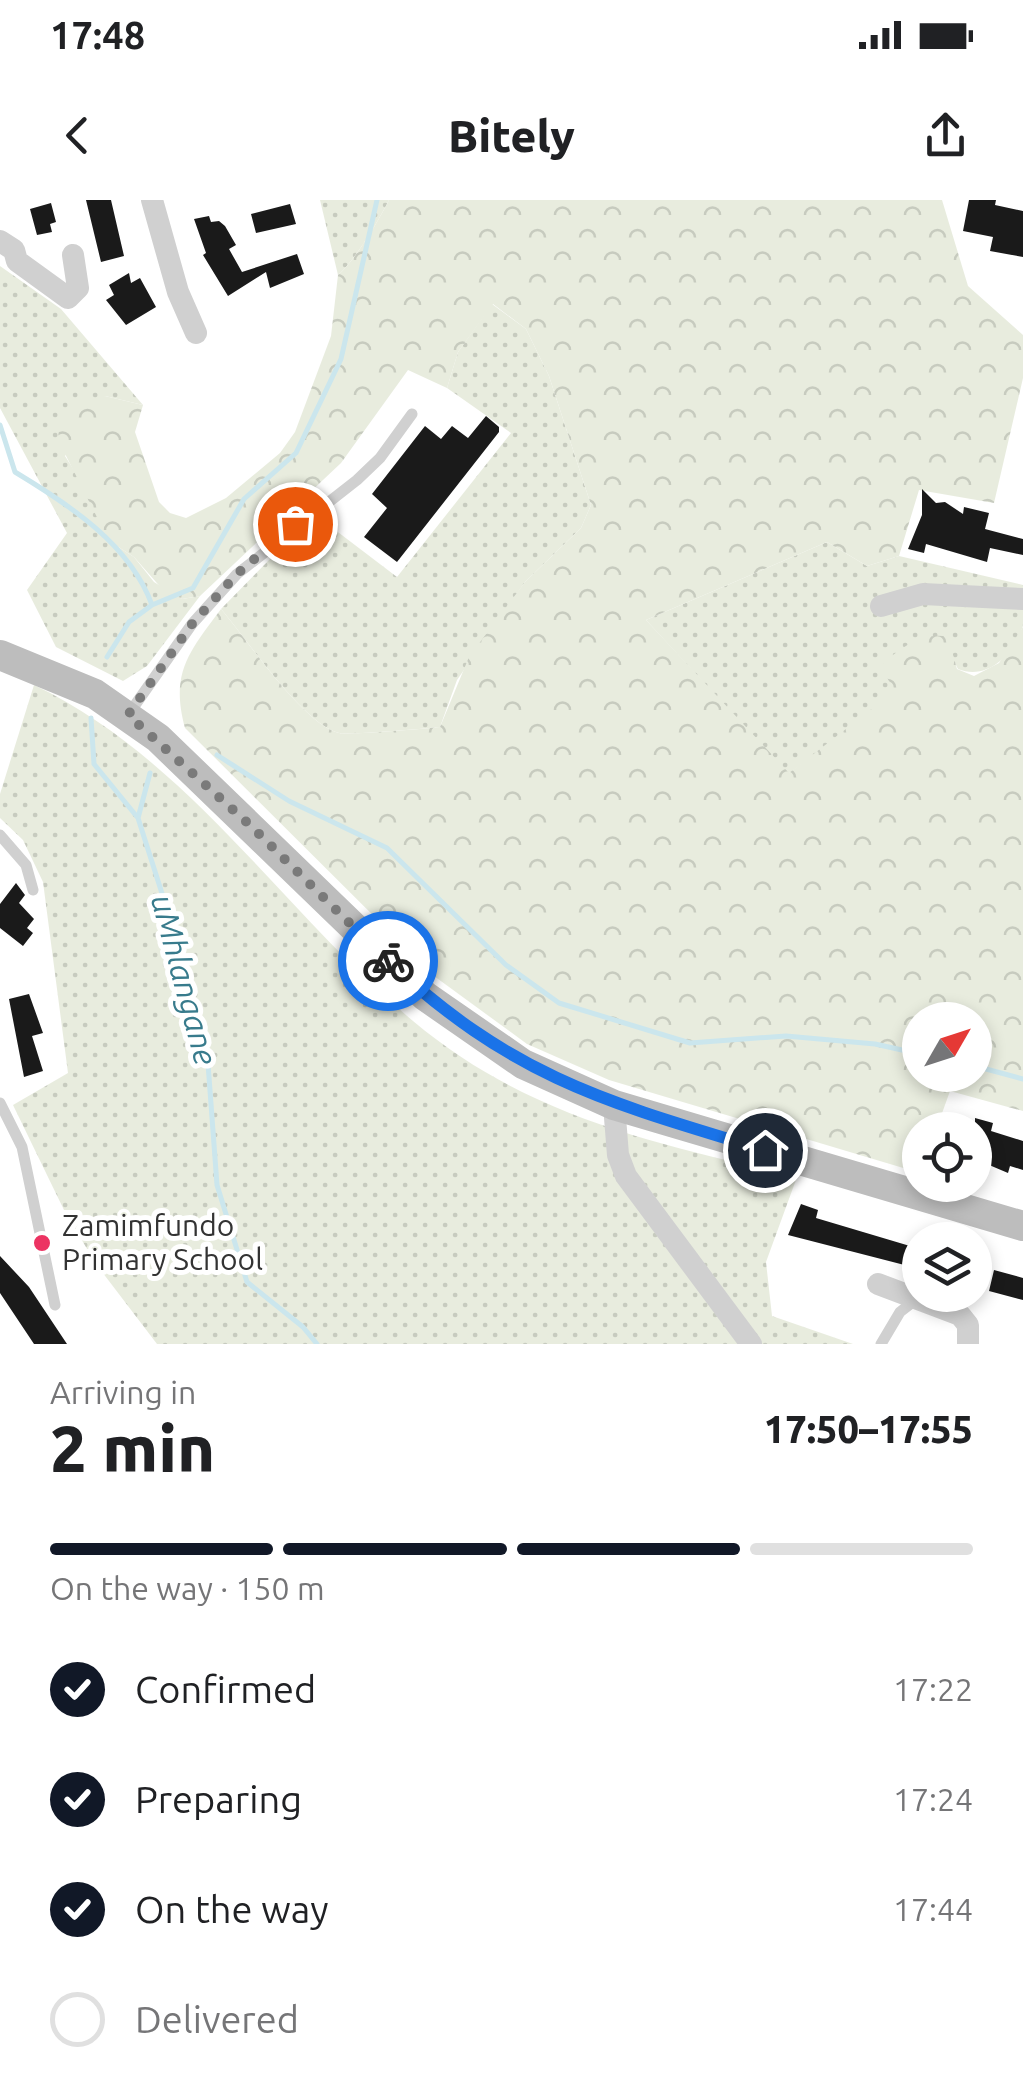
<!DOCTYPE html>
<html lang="en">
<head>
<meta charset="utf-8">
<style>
	body { margin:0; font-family:Ubuntu,sans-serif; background:#f6f6f6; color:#202124; height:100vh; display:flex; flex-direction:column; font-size:38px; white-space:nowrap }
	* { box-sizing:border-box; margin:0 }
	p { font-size:32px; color:#757577 }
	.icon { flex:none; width:55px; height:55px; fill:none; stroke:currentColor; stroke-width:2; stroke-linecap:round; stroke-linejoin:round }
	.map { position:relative; height:1144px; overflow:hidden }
	.drawer { display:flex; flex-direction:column; background:#fff; flex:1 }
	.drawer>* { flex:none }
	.needle { width:65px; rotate:51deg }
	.fabs { position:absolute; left:902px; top:802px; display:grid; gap:20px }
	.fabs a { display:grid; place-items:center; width:90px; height:90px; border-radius:50%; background:#fff; box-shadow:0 5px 15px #0003; font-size:50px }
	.pin { position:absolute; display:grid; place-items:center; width:85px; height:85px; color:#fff; margin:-42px; border:5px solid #fff; border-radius:50%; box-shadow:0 2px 10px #0007 }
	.courier { position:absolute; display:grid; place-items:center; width:100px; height:100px; margin:-50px; border:8px solid #1a73e8; border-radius:50%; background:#fff; color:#222; box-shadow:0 2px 12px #0007 }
	.head em { font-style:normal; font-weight:800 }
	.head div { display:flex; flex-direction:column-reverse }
	.head { display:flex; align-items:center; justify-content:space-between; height:170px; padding:0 50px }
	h1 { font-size:65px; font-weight:800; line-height:75px }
	.bar { display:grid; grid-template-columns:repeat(4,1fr); gap:15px 10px; align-content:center; height:120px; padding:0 50px }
	.bar i { height:12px; border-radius:8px; background:#e0e0e0 }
	.bar .active { background:#111827 }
	.bar p { grid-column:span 4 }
	ol { padding:0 50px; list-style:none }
	li { display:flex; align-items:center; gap:30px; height:110px }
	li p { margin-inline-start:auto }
	li .icon { padding:10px; border-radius:50%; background:#111827; color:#fff; stroke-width:4 }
	li:last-child { color:#757577 }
	li i { width:55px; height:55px; border:5px solid #e0e0e0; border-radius:50% }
	.status { display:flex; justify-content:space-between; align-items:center; height:70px; padding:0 50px; background:#fff; direction:ltr }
	.status svg { height:28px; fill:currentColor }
	header { display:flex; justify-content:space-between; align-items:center; height:130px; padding:0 50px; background:#fff; font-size:45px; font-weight:800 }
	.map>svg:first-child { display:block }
	.grass { fill:url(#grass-dots) }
	.forest { fill:url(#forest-crowns); fill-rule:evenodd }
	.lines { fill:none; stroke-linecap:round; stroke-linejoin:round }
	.stream { stroke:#cbe6ed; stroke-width:5 }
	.building { fill:#1a1a1a }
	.lane { stroke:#d0d0d0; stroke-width:11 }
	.street { stroke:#d0d0d0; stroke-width:22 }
	.secondary { stroke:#bdbdbd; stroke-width:30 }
	.done { stroke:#7a7a7a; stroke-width:10; stroke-dasharray:0 18 }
	.route { stroke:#1a73e8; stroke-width:12 }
	.poi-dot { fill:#ec3362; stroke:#fff; stroke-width:4 }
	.labels { text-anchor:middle; stroke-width:10; stroke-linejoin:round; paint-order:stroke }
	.poi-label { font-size:30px; fill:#333; stroke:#fff; text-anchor:start }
	.water-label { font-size:32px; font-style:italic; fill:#387b8c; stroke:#fff }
</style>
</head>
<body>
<div class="status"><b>17:48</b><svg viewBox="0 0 49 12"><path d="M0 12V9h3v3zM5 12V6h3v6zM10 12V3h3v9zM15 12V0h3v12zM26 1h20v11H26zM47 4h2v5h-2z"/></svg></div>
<header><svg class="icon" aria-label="back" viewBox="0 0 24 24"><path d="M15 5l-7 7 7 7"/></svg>Bitely<svg class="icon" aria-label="share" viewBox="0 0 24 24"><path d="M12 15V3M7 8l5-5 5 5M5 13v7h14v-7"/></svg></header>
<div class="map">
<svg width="1023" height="1144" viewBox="0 0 1023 1144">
	<defs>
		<pattern id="grass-dots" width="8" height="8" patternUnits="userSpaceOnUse" patternTransform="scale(2.5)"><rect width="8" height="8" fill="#e8ecde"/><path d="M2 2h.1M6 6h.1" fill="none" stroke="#c7cbbf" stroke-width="1.8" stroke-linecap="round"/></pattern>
		<pattern id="forest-crowns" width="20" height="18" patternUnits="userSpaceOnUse" patternTransform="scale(2.5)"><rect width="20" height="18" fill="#e8ecde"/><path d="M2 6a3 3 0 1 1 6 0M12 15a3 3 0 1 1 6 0" fill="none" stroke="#c7cbbf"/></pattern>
	</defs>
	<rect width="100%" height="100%" fill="#fff"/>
	<path class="grass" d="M320,0h69c-10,20 -35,62 -51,75z
		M0,66l61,43 82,96 -38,-9 -40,60 21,33 23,52 25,16 20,25 28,17 18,-3 -53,70 -24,15 -67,-34 -29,-57 40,-57 -67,-125z
		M492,104l34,25 23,47 42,129 -10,23 -56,54 -68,98 -17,47c-18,2 -90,8 -101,6 -36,-9 -93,-95 -118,-124l51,-52 54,-34 71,54 114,-144 -64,-45 11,-36z
		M827,342l40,24 32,-10 124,29c0,12 0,30 0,41 -9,29 -36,55 -65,43l-7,-14 -163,119 -142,-154z
		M34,485c154,73 251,229 379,336 116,97 242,122 384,156l-31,85 6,54 81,28h-696l-61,-80 -32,-54 -51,-105 55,-32 -25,-191 -20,-42 -23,-22v-24z"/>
	<path class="forest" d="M389,0h553l26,86 55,49v43l-29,125 -75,-13 -20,66 -32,10 -40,-24 -181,78 143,153 106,-82 -15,-25c19,-17 43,-35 68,-29l9,32 17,7 25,-13 24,-36v484l-73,-20 -14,39h-16v43l-311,-93 -82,-36 -93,-68 -249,-248c-15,-55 4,-76 36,-119 25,29 82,115 118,124 11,2 84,-4 101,-6l29,-70 56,-75 56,-54 10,-23 -42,-129 -23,-47 -33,-25 -35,48 -11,36 -39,-18 -67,93 -141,133 -18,3 -19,-9 -29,-33 -25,-16 -51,-101 1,-12 17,-26 29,-6 38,9 -8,27 24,70 11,11 16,5 40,-20 54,-45 15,-21 36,-96 7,-61c16,-13 41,-55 51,-75zM920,820h55v55h-55z"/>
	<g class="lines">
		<path class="stream" d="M0,225l15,47c53,32 115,72 137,133
			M107,457l22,-35 23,-17 41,-17 51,-89 52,-46 45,-94 36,-159
			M91,518l3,46 44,54 42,132 27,100 10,135 30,97 56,45 14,17
			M217,555l72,46 98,47 119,117 53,38 131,40 96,-7 89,8 45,10
			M138,618l12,-45
			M975,866l48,13"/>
	</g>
	<path class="building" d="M86,0h25l13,56 -23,6z
		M969,0h27l-1,5 28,6v46l-33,-6 3,-14 -30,-6z
		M51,3l5,19 -6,2 2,8 -15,3 -7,-26z
		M290,4l6,20 -40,9 -5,-19z
		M209,16l2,6 8,-1 6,5 11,19 -7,4 13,23 55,-18 7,20 -34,14 -4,-16 -38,24 -25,-41 3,-2 -12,-34z
		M129,73l2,10 9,-5 16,29 -30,18 -20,-25 8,-5 -5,-10z
		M486,216l13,11v5l-102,130 -33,-25 23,-29 -15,-14 53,-68 16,13 11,-13 16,12z
		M922,289l14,14 9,-1 18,12 1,-7 25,6 -4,16 38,10v16l-33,-7 -3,14 -61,-18 -2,9 -16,-4 14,-34z
		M16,683l9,12 -6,8 15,16 -7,9 6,5 -10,13 -23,-18v-24z
		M29,794l14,39 -11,3 11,35 -19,6 -15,-78z
		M975,918l18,5 -2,8 32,10v29l-13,-4 -2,7 -33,-14z
		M801,1004l17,6 -2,8 104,31v20l-132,-34z
		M0,1056l29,31 38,57h-33l-34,-51z
		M994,1070l29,8v22l-34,-9z"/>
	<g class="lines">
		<path class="lane" d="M128,515l64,-91 45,-50 120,-94 23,-22 32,-44
			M0,635l26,30 7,25
			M0,903l22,44 33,158
			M881,1144l19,-32 18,-14"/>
		<path class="street" d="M152,0l26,92 18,41
			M0,41l14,9 3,11 51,37 10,-10 -5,-33
			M881,406l42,-12 100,5
			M614,905l4,50 8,21 125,168
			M878,1084l82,31 8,10v19"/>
		<path class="secondary" d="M0,455l95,39 63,44 267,258 98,68 91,41 409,121"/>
	</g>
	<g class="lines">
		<path class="done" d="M295,324l-58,50 -45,50 -64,91 123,111 137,135"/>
		<path class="route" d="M388,761c126,117 218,141 377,189"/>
	</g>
	<circle class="poi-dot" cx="42" cy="1043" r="10"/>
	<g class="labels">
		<g class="poi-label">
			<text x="62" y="1036">Zamimfundo<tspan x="62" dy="34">Primary School</tspan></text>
		</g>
		<g class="water-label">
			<text transform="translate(184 780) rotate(75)" y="11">uMhlangane</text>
		</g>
	</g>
</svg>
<div class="fabs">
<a><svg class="needle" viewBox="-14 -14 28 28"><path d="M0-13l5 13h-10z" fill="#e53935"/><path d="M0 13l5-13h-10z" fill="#757577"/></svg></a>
<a><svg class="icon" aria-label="locate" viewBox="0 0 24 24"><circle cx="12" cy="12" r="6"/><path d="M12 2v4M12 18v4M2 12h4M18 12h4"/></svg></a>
<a><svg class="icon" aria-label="layers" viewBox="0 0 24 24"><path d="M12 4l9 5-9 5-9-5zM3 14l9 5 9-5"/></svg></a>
</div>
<div class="pin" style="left:295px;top:324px;background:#ea580c"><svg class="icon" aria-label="bag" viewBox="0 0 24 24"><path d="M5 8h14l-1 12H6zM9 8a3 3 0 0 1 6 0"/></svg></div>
<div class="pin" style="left:765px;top:950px;background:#1f2937"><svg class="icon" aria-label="home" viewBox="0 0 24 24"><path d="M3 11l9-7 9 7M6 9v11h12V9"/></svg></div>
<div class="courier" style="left:388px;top:761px"><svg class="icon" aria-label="bike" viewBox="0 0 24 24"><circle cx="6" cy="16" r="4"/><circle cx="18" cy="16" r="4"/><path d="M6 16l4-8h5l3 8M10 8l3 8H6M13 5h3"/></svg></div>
</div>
<section class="drawer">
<div class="head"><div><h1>2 min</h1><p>Arriving in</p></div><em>17:50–17:55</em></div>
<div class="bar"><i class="active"></i><i class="active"></i><i class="active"></i><i></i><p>On the way · 150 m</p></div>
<ol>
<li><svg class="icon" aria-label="check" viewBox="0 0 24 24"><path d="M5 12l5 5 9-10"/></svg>Confirmed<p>17:22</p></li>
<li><svg class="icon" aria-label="check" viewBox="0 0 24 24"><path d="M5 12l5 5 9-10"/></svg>Preparing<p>17:24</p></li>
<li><svg class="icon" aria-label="check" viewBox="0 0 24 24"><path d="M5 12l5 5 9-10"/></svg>On the way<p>17:44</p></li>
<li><i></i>Delivered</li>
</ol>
</section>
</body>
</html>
